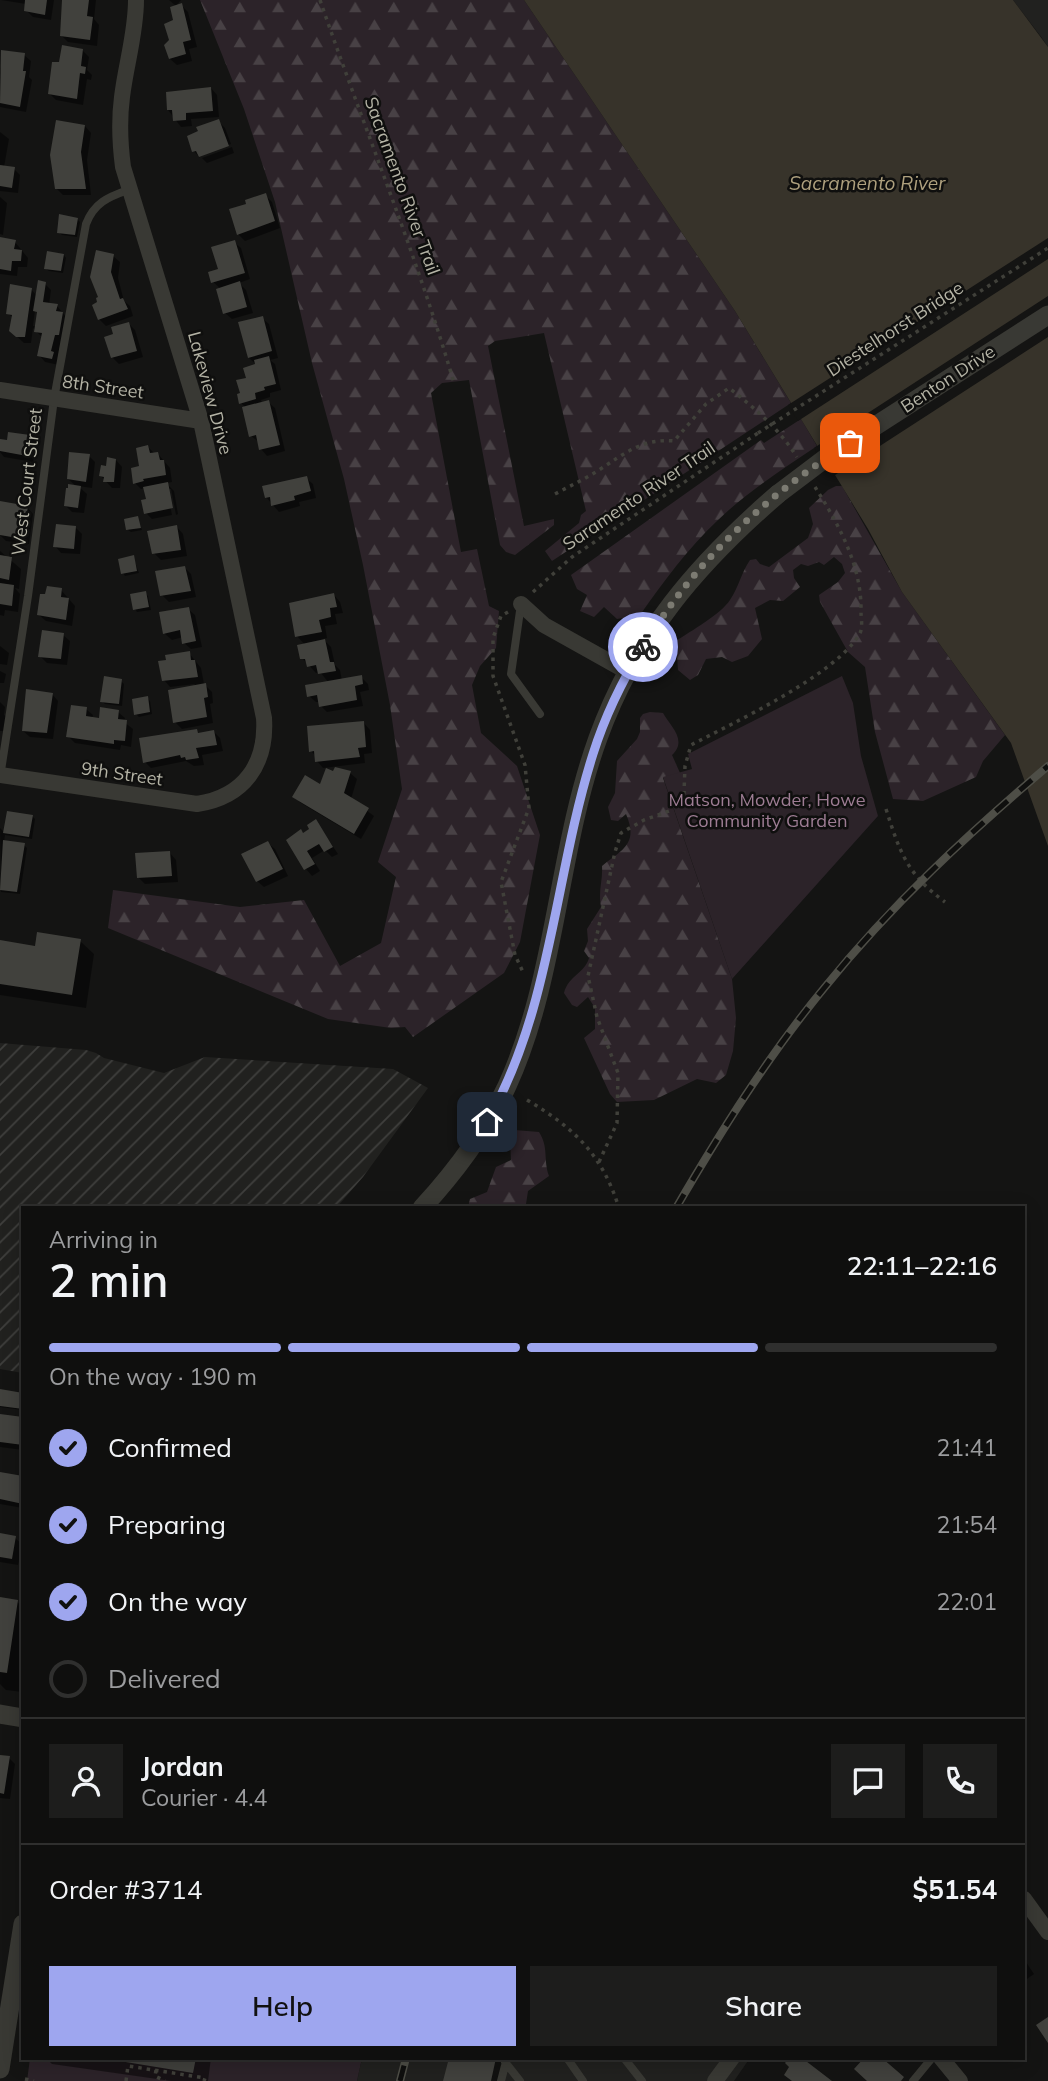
<!DOCTYPE html>
<html lang="en">
<head>
<meta charset="utf-8">
<style>
	body { margin:0; font-family:Mulish,sans-serif; background:#1d1d1c; color:#f1f3f6; height:100vh; display:flex; flex-direction:column; font-size:26px; white-space:nowrap }
	* { box-sizing:border-box; margin:0 }
	p { font-size:23px; color:#9b9c9e }
	.icon { flex:none; width:38px; height:38px; fill:none; stroke:currentColor; stroke-width:2; stroke-linecap:round; stroke-linejoin:round }
	.map { position:relative; flex:1; overflow:hidden }
	.details { position:absolute; left:21px; top:1206px; width:1004px; height:854px; display:flex; flex-direction:column; background:#0f0f0e; border-radius:0px; box-shadow:0 4px 18px #0003,0 0 0 2px #2f2f2e }
	.details>* { flex:none }
	.pin { position:absolute; display:grid; place-items:center; width:60px; height:60px; color:#fff; margin:-30px; border-radius:14px; box-shadow:0 4px 10px #0006 }
	.courier { position:absolute; display:grid; place-items:center; width:70px; height:70px; margin:-35px; border:5px solid #9ea6ef; border-radius:50%; background:#fff; color:#222; box-shadow:0 2px 9px #0007 }
	.overview em { font-style:normal; font-weight:600 }
	.overview div { display:flex; flex-direction:column-reverse }
	.overview { display:flex; align-items:center; justify-content:space-between; height:119px; padding:0 28px }
	h1 { font-size:46px; font-weight:600; line-height:52px }
	.bar { display:grid; grid-template-columns:repeat(4,1fr); gap:10px 7px; align-content:center; height:84px; padding:0 28px }
	.bar i { height:9px; border-radius:5px; background:#2f2f2e }
	.bar .on { background:#9ea6ef }
	.bar p { grid-column:span 4 }
	.line { display:flex; align-items:center; gap:18px; padding:0 28px; border-top:2px solid #2f2f2e }
	.line div { flex:1 }
	.round { display:grid; place-items:center; flex:none; width:74px; height:74px; border-radius:0px; background:#1d1d1c }
	ol { padding:0 28px; list-style:none }
	li { display:flex; align-items:center; gap:21px; height:77px }
	li p { margin-inline-start:auto }
	li .icon { padding:7px; border-radius:50%; background:#9ea6ef; color:#111; stroke-width:4 }
	li:last-child { color:#9b9c9e }
	li i { width:38px; height:38px; border:4px solid #2f2f2e; border-radius:50% }
	.primary-button { display:flex; gap:14px; margin-top:auto; padding:14px 28px }
	.primary-button a { flex:1; height:80px; border-radius:0px; background:#9ea6ef; color:#111; font-size:28px; font-weight:600; line-height:80px; text-align:center }
	.primary-button a+a { background:#1d1d1c; color:#f1f3f6 }
	.map>svg:first-child { display:block }
	.built { fill:#21211f }
	.industrial { fill:url(#industrial-furrows) }
	.forest { fill:url(#forest-firs) }
	.green { fill:#2c2329 }
	.water { fill:#37332a }
	.pier { fill:#141413 }
	.shadow { fill:#0007; fill-rule:evenodd }
	.building { fill:#41413d }
	.lines { fill:none; stroke-linecap:round; stroke-linejoin:round }
	.path { stroke:#40403a; stroke-width:3.5; stroke-dasharray:3.5 5; stroke-linecap:butt }
	.service { stroke:#393934; stroke-width:8 }
	.minor { stroke:#393934; stroke-width:16 }
	.tertiary { stroke:#393934; stroke-width:19 }
	.rail-casing { stroke:#4e4e47; stroke-width:8 }
	.rail { stroke:#0f0f0e; stroke-width:5; stroke-dasharray:16; stroke-linecap:butt }
	.path-bridge { stroke:#40403a; stroke-width:3.5; stroke-dasharray:3.5 5; stroke-linecap:butt }
	.tertiary-bridge { stroke:#393934; stroke-width:19 }
	.done { stroke:#7c7b72; stroke-width:7; stroke-dasharray:0 12.6 }
	.route { stroke:#9ea6ef; stroke-width:9 }
	.labels { text-anchor:middle; stroke-width:5; stroke-linejoin:round; paint-order:stroke }
	.street-label { font-size:18px; fill:#b4b3a5; stroke:#0f0f0e }
	.park-label { font-size:18px; fill:#9e7d94; stroke:#0f0f0e }
	.water-label { font-size:19px; font-style:italic; fill:#aea07e; stroke:#0f0f0e }
</style>
</head>
<body>
<div class="map">
<svg width="1048" height="2081" viewBox="0 0 1048 2081">
	<defs>
		<pattern id="industrial-furrows" width="10" height="10" patternUnits="userSpaceOnUse" patternTransform="scale(1.75)"><rect width="10" height="10" fill="#21211f"/><path d="M-1 1l2-2M0 10L10 0M9 11l2-2" fill="none" stroke="#3f3f3d"/></pattern>
		<pattern id="forest-firs" width="22" height="20" patternUnits="userSpaceOnUse" patternTransform="scale(1.75)"><rect width="22" height="20" fill="#2c2329"/><path d="M5 1l3.5 6h-7zM16 11l3.5 6h-7z" fill="#484145"/></pattern>
	</defs>
	<rect width="100%" height="100%" fill="#141413"/>
	<path class="built" d="M1013,0h35v47l-6,-9z
		M362,2058h388l-16,23h-377z"/>
	<path class="industrial" d="M0,1043l86,7 10,3 8,5 60,15 41,-16 188,12 35,19 -65,89 -26,30 -314,1v165l-23,-4z"/>
	<path class="forest" d="M200,0h324l211,311 56,92 -239,158 -7,-10 34,-28 2,-8 5,-4 -42,-178 -49,8 -7,5 36,180 30,-7v6l-39,30 -9,-3 -6,-7 -31,-165 -27,3 -11,10 30,159 16,-3 12,57 10,5 -3,37 -16,18 -8,19 9,48 36,33 23,69 -20,107 -16,31 -91,64 -8,-10 -14,1 -63,-9 -220,-91 5,-38 127,17 64,-7 36,66 41,-23 15,-66 -18,-15 24,-73 -12,-84 -27,-140 -19,-86 -32,-116 -37,-161 -31,-93z
		M801,419l16,27c-34,23 -69,45 -99,74 -30,28 -54,61 -78,95l-23,4 -13,-12 -10,10 -14,-6 7,-16 -10,-6 -6,-14 190,-135 3,3z
		M836,486h6l60,106 103,143 -22,26 -7,16 -53,24 -30,-2 -18,-67 -10,-65 -17,-15 -28,-50 -1,-7 19,-13 7,-9 -3,-9 -8,-7 -10,8 -5,-3 -11,4 -7,-2 -8,6 1,8 6,9 -17,14 -13,-1 -15,8 7,31 -14,17 -16,6 -10,-5 -16,2 -8,16 -8,5 -12,-10 -2,-29c15,-10 45,-27 54,-41 9,-13 11,-27 20,-40l6,-1 4,5 9,3 39,-29 5,-14 -4,-16 19,-18z
		M650,712l13,1c7,13 25,27 9,42l8,18 -17,5 69,201 4,39 -3,33 -7,24 -10,8 -19,-4 -43,21 -37,2 -7,-8 -26,-56 11,-9v-21l-7,-11 -11,10 -5,-2 -8,-12c5,-18 21,-20 25,-35l-5,-7 4,-10 -1,-12 14,-22c-3,-17 2,-26 1,-41 20,-16 37,-22 24,-52l-8,7 -7,-1 -3,-13 7,-14 2,-32 20,-22 3,-7v-14l3,-4z
		M514,1130l25,2c10,16 4,27 10,44l-21,15 -2,13 5,3h-63l2,-8 17,-7 9,-25 15,-7 -1,-23z"/>
	<path class="green" d="M842,676l11,27 8,53 17,60 -146,163 -69,-202 29,-8 -4,-15z
		M30,2058h332l-5,23h-330z"/>
	<path class="water" d="M524,0h489l35,47v799l-37,-103 -109,-151 -34,-63 -133,-218z"/>
	<path class="pier" d="M1048,238v21l-250,162 -10,-16z
		M1048,296v41l-216,140 -18,-29z"/>
	<path class="shadow" d="M54,0l-3,20 -18,-3 -7,-7v-6l-25,-4z
		M64,0h32l-2,19 5,6 -2,21 -29,-4 -7,-7z
		M169,0h12l-5,6z
		M181,5l7,7 9,35 -8,2 3,12 -15,4 -7,-6 1,-19z
		M82,50l7,7 -2,13 5,5 -1,5 -4,-1 -4,26 -27,-5 -6,-6 10,-30z
		M3,52l21,3 7,6 -2,16 3,3 -6,32 -26,-5v-34z
		M211,88l6,7 2,22 -28,2 1,7 -11,1 -13,-17z
		M218,121l7,7 6,16 -32,11 1,3 -6,-7z
		M85,126l6,7 -4,27 4,35h-28l-7,-7z
		M0,132l9,7 -5,28 10,2 6,6 -2,18 -18,-2z
		M232,147l2,6 -27,10 -5,-5z
		M265,195l7,7 8,26 -35,13 -7,-7 10,-29z
		M0,197l7,6 -4,32 -3,-1z
		M77,219l3,3 -3,15 -15,-2 -3,-3z
		M0,239l15,3 13,16 -1,9h-9l-1,9 -17,-2z
		M234,242l7,6 9,31 -11,4 7,7 7,23 -21,6 -7,-6 -4,-24 -8,-7z
		M64,255l2,3 -3,15 -14,-2 -3,-2z
		M113,256l7,6 -2,16 6,23 6,5 3,10 -27,10 -7,-7v-16z
		M45,284l6,6 -2,15 8,1 12,14 -8,20 -3,18 2,2 -1,5 -14,-3 -6,-7 4,-17 -10,-10 -2,15h-7l-13,-12 2,-13 -5,-5 23,-24 6,7zM35,310l3,4 -1,12h-4z
		M262,318l7,6 9,34 -8,2 5,4 6,26 -11,3v4l-9,3 1,3 6,-1 7,6 10,43 -18,5 -6,-7 -2,-7 -8,-6 -7,-30 -3,-3 7,-24 9,-14 -8,-7z
		M128,323l7,7 8,27 -24,7 -7,-7 3,-22z
		M30,437l6,6 -3,19 -29,-5 -4,-5v-11l9,1z
		M148,447l7,7h3l12,14 2,14 -6,1 8,8 4,23 -2,1 -5,-26h-4l5,26 -20,4 -6,-6 2,-12 -3,-13 -4,1 -6,-6z
		M89,456l6,6 -3,26 -14,-2 9,8 -3,19 -12,-1 -7,-7 12,-18 -9,-8z
		M116,460l6,7 -2,21h-8l-11,-12z
		M306,478l7,6 3,14 -17,4 1,4 -21,6 -13,-15z
		M0,503l27,4 6,7 -4,30 -23,-3 -6,-6z
		M137,518l5,12 -11,2 -3,-2z
		M177,527l6,7 4,22 -26,4 -7,-7z
		M76,528l6,6 -2,20 -19,-1 -6,-7z
		M0,551l21,18 -2,20 -4,-1 5,6 -2,18 -13,-2 -1,6 -4,-1z
		M133,557l6,16 -14,3 -2,-3z
		M185,568l6,6 5,23 -27,5 -7,-7z
		M61,590l14,16 -3,20 -26,-5 -7,-6z
		M145,593l3,3 3,14 -14,2 -2,-3z
		M334,595l6,7 3,11 -8,1 2,10 -12,2 2,12 -4,1 8,8 4,18 5,5 2,11 19,-4 7,7 1,6 -9,2 3,14 -36,6 -6,-6 -1,-4h-4l-7,-6 20,-13 -9,-11 -4,1 -14,-15 3,-13 -8,-9z
		M188,609l7,6 7,32 -11,2 -7,-6 -1,-6 -11,3 -7,-6 -4,-21z
		M63,635l7,6 -3,24 -20,-2 -7,-7z
		M0,646l9,7 -2,12 -7,-1z
		M189,653l12,15 3,16 8,8 1,11 -3,1 3,19 -31,6 -7,-7 20,-38 -25,3 -6,-7z
		M0,671l6,3 -2,9h-4z
		M121,681l3,3 -2,22 -17,-2 -3,-3z
		M52,694l6,7 -5,38 -23,-2 -7,-6z
		M147,698l3,3 2,13 -13,3 -3,-3z
		M0,702l5,5 -1,8 3,2 -3,14h-4z
		M86,709l7,6 -1,3 8,2 18,-8 7,6 -1,4 9,7 -2,18 -10,-2 -1,5 -45,-7 -7,-7z
		M364,723l6,7 2,23 -8,1 1,9 -42,5 -6,-7 -1,-5 -5,-5z
		M196,731l4,3 14,-2 6,6 3,13 -21,4 2,10 -10,1 -8,-5 -35,7 -6,-6z
		M350,773l7,6 -6,20 23,17 -13,23 -60,-36 -7,-6z
		M32,816l3,3 -3,20 -27,-4 -1,7 20,3 3,3 -7,46 -19,-2 -1,-64 5,5z
		M316,821l22,33 -6,3 -7,-7 -13,8 8,13 -8,5 -6,-7 -18,-29 24,-11z
		M268,843l7,6 13,27 -24,11 -7,-6z
		M170,853l6,7 2,22 -33,2 -7,-7z
		M80,941l14,13 -8,54 -86,-13v-53l36,6z
		M0,1391l23,4v15l-23,-3z
		M0,1416l23,3v31l-23,-3z
		M0,1474l23,4v30l-23,-4z
		M0,1535l15,3 7,6 -4,21 -18,-3z
		M0,1599l17,3 6,5v85l-17,-2 -6,-6z
		M0,1756l9,2 6,6 -5,35 -10,-1z
		M1024,1959l10,15 -10,7z
		M46,2058h165l-3,23h-37l-119,-17z
		M450,2058h58l-5,23h-58z"/>
	<path class="building" d="M25,0h22l-2,15 -21,-4z
		M62,0h27l-2,16 6,1 -3,23 -30,-4z
		M182,3l9,37 -8,2 3,12 -17,5 -5,-14 5,-5 -5,-16 9,-4 -3,-13z
		M62,45l21,4 -2,17 5,1 -1,7 -5,-1 -3,26 -29,-5 4,-32h7z
		M1,50l24,3 -2,18h3l-6,36 -20,-4z
		M211,87l2,24 -27,2v7l-13,1 -1,-11h-5l-1,-18z
		M219,119l10,27 -30,11 -3,-6 -4,1 -5,-16 11,-5 -2,-4z
		M56,120l29,5 -4,27 5,37h-31l-5,-34z
		M0,165l15,2 -3,21 -12,-2z
		M266,193l9,28 -38,14 -8,-26 17,-5 -1,-4z
		M59,214l19,4 -3,17 -18,-2z
		M0,237l16,3 -2,9 8,1 -1,11h-9l-1,10 -11,-2z
		M235,240l10,33 -34,10 -3,-11 10,-3 -7,-22z
		M96,250l18,4 -3,18 9,27 3,-1 5,11 -30,11 -6,-15 5,-3 -1,-4 2,-1 -8,-20z
		M47,251l17,3 -3,17 -17,-2z
		M38,280l8,2 -3,20 15,2 -2,7 7,1 -4,23h-4l-4,16 3,1 -2,7 -15,-3 5,-23 -8,-1 3,-20 -4,-1z
		M240,281l7,26 -24,7 -7,-25z
		M10,284l22,4 -7,49h-9l-7,-6 3,-16 -6,-1z
		M263,316l9,35 -24,7 -10,-36z
		M129,322l8,29 -26,7 -7,-21 9,-3 -2,-7z
		M269,356l7,28 -12,3 1,3 -10,3 1,6 -17,5 -2,-10 3,-1 -4,-13 10,-2 -3,-10 12,-4 -1,-4z
		M269,400l11,45 -21,5 -3,-15 -7,2 -7,-30z
		M8,432l22,3 -3,21 -27,-5v-12l7,1z
		M148,445l2,8 8,-1 2,8h4l2,15 -23,4 1,2 -11,3 -2,-16 8,-2 -3,-18z
		M69,452l21,2 -4,28 -19,-3z
		M107,457l9,2 -2,23h-11l1,-5 -5,-1 2,-11 5,1z
		M307,476l4,15 -17,5 1,4 -24,6 -1,-9 -5,1 -3,-12z
		M168,482l5,26 -29,6 -3,-14 5,-1 -3,-12z
		M68,484l13,2 -3,22 -14,-2 2,-18h2z
		M0,501l28,5 -5,33 -23,-4z
		M138,516l3,12 -15,2 -2,-11z
		M56,524l20,2 -2,23 -21,-2z
		M177,525l4,25 -29,4 -5,-23z
		M0,555l12,2 -3,23 -9,-2z
		M134,555l3,16 -16,3 -3,-15z
		M185,566l6,25 -31,5 -5,-25z
		M0,583l14,2 -2,21 -12,-2z
		M47,586l15,2 -1,9 8,1 -3,22 -29,-5 3,-21h5z
		M146,591l3,16 -16,3 -3,-16z
		M334,593l3,14 -7,1 1,9 -12,3 3,12 -27,5 -6,-34z
		M189,607l7,34 -14,3 -2,-14 -17,4 -4,-22z
		M42,630l22,3 -3,26 -23,-2z
		M325,639l5,23h4l2,9 -18,3 -2,-9 -9,2 -2,-8h-5l-3,-14z
		M190,651l1,9h4l3,17 -36,4 -4,-20 8,-1 -1,-5z
		M362,675l1,9 -8,2 2,14 -38,7 -2,-12 -10,2 -2,-12z
		M104,676l18,3 -3,25 -19,-2z
		M206,683l2,14 -4,1 3,19 -34,6 -5,-33z
		M26,689l27,4 -6,40 -25,-2z
		M148,696l2,16 -16,3 -2,-16z
		M71,705l16,2 -1,9 13,2 1,-11 19,3 -1,9 9,1 -2,21 -11,-1v4l-48,-7z
		M364,721l2,26 -8,1 2,9 -45,5 -1,-11 -5,1 -2,-26z
		M197,729l1,4 16,-3 3,15 -21,3 3,10 -13,2 -1,-3 -4,1 -1,-3 -37,8 -4,-25z
		M335,767l16,4 -7,22 25,15 -15,26 -62,-37 13,-22 15,9 6,-16 7,3z
		M7,811l26,4 -4,22 -26,-4z
		M316,819l17,28 -9,5 -5,-8 -12,7 8,13 -11,6 -18,-30 15,-11 2,4 6,-4 -2,-4z
		M3,840l22,3 -8,49 -17,-2z
		M268,841l15,28 -27,13 -15,-28z
		M170,851l2,25 -35,2 -2,-25z
		M37,932l44,7 -9,56 -72,-11v-44l35,6z
		M0,1389l23,4v16l-23,-3z
		M0,1414l23,3v28l-23,-3z
		M0,1472l23,4v28l-23,-5z
		M0,1533l16,3 -4,23 -12,-2z
		M0,1597l18,3 -11,73 -7,-1z
		M0,1755l10,1 -6,38 -4,-1z
		M1048,2017v26l-12,-18z
		M101,2058h95l-3,15z
		M449,2058h47l-5,23h-48z
		M789,2058h13l30,23h-40l-8,-6 5,-8 -4,-4z
		M864,2058h18l22,19 -3,4h-34l-13,-12z"/>
	<g class="lines">
		<path class="path" d="M320,0c44,128 96,253 134,383
			M555,494c15,-8 30,-15 44,-24 25,-16 43,-32 75,-29l32,-37 23,-16c27,21 50,41 68,69
			M533,592l39,-35 186,-124
			M508,612l-7,4 -8,22v38l32,89 4,43 -28,74 14,73 8,17
			M886,809c14,44 21,65 59,93
			M527,1100c47,28 75,54 92,108
			M599,1162l18,-39 1,-50 -21,-56 -9,-41 27,-124 6,-19 23,-13 25,-9 15,-18 1,-27 6,-21c42,-22 147,-71 169,-112 3,-6 1,-15 1,-21 1,-46 -22,-87 -46,-125
			M156,2070l-1,6 10,5
			M25,2079l9,2
			M126,2081l2,-15 77,12 -1,3"/>
		<path class="service" d="M521,604l-10,70 29,40
			M0,777l28,-181 26,-197 32,-175c8,-21 22,-27 42,-34
			M567,2058l16,23
			M624,2058l18,23
			M505,2062l15,19
			M501,2081l6,-23
			M913,2081l19,-23"/>
		<path class="minor" d="M0,390l201,31
			M521,604l23,21 84,47
			M0,775l197,29c47,-7 70,-40 67,-86l-63,-297 -78,-254c-3,-23 -4,-47 -1,-70 4,-33 14,-64 14,-97
			M1024,1899l24,33
			M941,2058l19,23
			M715,2081l17,-23"/>
		<path class="tertiary" d="M422,1208c33,-36 64,-77 85,-122 50,-109 50,-235 91,-348 37,-102 99,-174 180,-244
			M0,1714l23,4
			M0,2069l23,-145"/>
		<defs>
			<path id="rail" d="M676,1208c45,-77 92,-152 149,-221 66,-82 143,-153 223,-221
				M400,2081l6,-23"/>
		</defs>
		<use href="#rail" class="rail-casing"/>
		<use href="#rail" class="rail"/>
		<path class="path-bridge" d="M758,433l290,-185"/>
		<path class="tertiary-bridge" d="M778,494l49,-37 221,-142"/>
	</g>
	<g class="lines">
		<path class="done" d="M643,647c51,-85 123,-152 207,-204"/>
		<path class="route" d="M487,1122c65,-114 67,-245 106,-368 12,-38 29,-73 50,-107"/>
	</g>
	<g class="labels">
		<g class="street-label">
			<text transform="translate(402 186) rotate(70)" y="6">Sacramento River Trail</text>
			<text transform="translate(895 329) rotate(-33)" y="6">Diestelhorst Bridge</text>
			<text transform="translate(948 379) rotate(-33)" y="6">Benton Drive</text>
			<text transform="translate(103 387) rotate(8)" y="6">8th Street</text>
			<text transform="translate(210 393) rotate(75)" y="6">Lakeview Drive</text>
			<text transform="translate(27 482) rotate(-83)" y="6">West Court Street</text>
			<text transform="translate(639 496) rotate(-34)" y="6">Saramento River Trail</text>
			<text transform="translate(122 774) rotate(8)" y="6">9th Street</text>
		</g>
		<g class="park-label">
			<text x="767" y="806">Matson, Mowder, Howe<tspan x="767" dy="21">Community Garden</tspan></text>
		</g>
		<g class="water-label">
			<text x="867" y="190">Sacramento River</text>
		</g>
	</g>
</svg>
<div class="pin" style="left:850px;top:443px;background:#ea580c"><svg class="icon" aria-label="bag" viewBox="0 0 24 24"><path d="M5 8h14l-1 12H6zM9 8a3 3 0 0 1 6 0"/></svg></div>
<div class="pin" style="left:487px;top:1122px;background:#1f2937"><svg class="icon" aria-label="home" viewBox="0 0 24 24"><path d="M3 11l9-7 9 7M6 9v11h12V9"/></svg></div>
<div class="courier" style="left:643px;top:647px"><svg class="icon" aria-label="bike" viewBox="0 0 24 24"><circle cx="6" cy="16" r="4"/><circle cx="18" cy="16" r="4"/><path d="M6 16l4-8h5l3 8M10 8l3 8H6M13 5h3"/></svg></div>
<section class="details">
<div class="overview"><div><h1>2 min</h1><p>Arriving in</p></div><em>22:11–22:16</em></div>
<div class="bar"><i class="on"></i><i class="on"></i><i class="on"></i><i></i><p>On the way · 190 m</p></div>
<ol>
<li><svg class="icon" aria-label="check" viewBox="0 0 24 24"><path d="M5 12l5 5 9-10"/></svg>Confirmed<p>21:41</p></li>
<li><svg class="icon" aria-label="check" viewBox="0 0 24 24"><path d="M5 12l5 5 9-10"/></svg>Preparing<p>21:54</p></li>
<li><svg class="icon" aria-label="check" viewBox="0 0 24 24"><path d="M5 12l5 5 9-10"/></svg>On the way<p>22:01</p></li>
<li><i></i>Delivered</li>
</ol>
<div class="line" style="height:126px"><a class="round"><svg class="icon" aria-label="person" viewBox="0 0 24 24"><circle cx="12" cy="8" r="4"/><path d="M4 21q1-7 8-7t8 7"/></svg></a><div><b>Jordan</b><p>Courier · 4.4</p></div><a class="round"><svg class="icon" aria-label="chat" viewBox="0 0 24 24"><path d="M4 5h16v11H9l-5 4z"/></svg></a><a class="round"><svg class="icon" aria-label="phone" viewBox="0 0 24 24"><path d="M5 4h4l2 5-3 2q2 4 5 5l2-3 5 2v4C11 20 4 13 5 4z"/></svg></a></div>
<div class="line" style="height:91px"><div>Order #3714</div><b>$51.54</b></div>
<div class="primary-button"><a>Help</a><a>Share</a></div>
</section>
</div>
</body>
</html>
